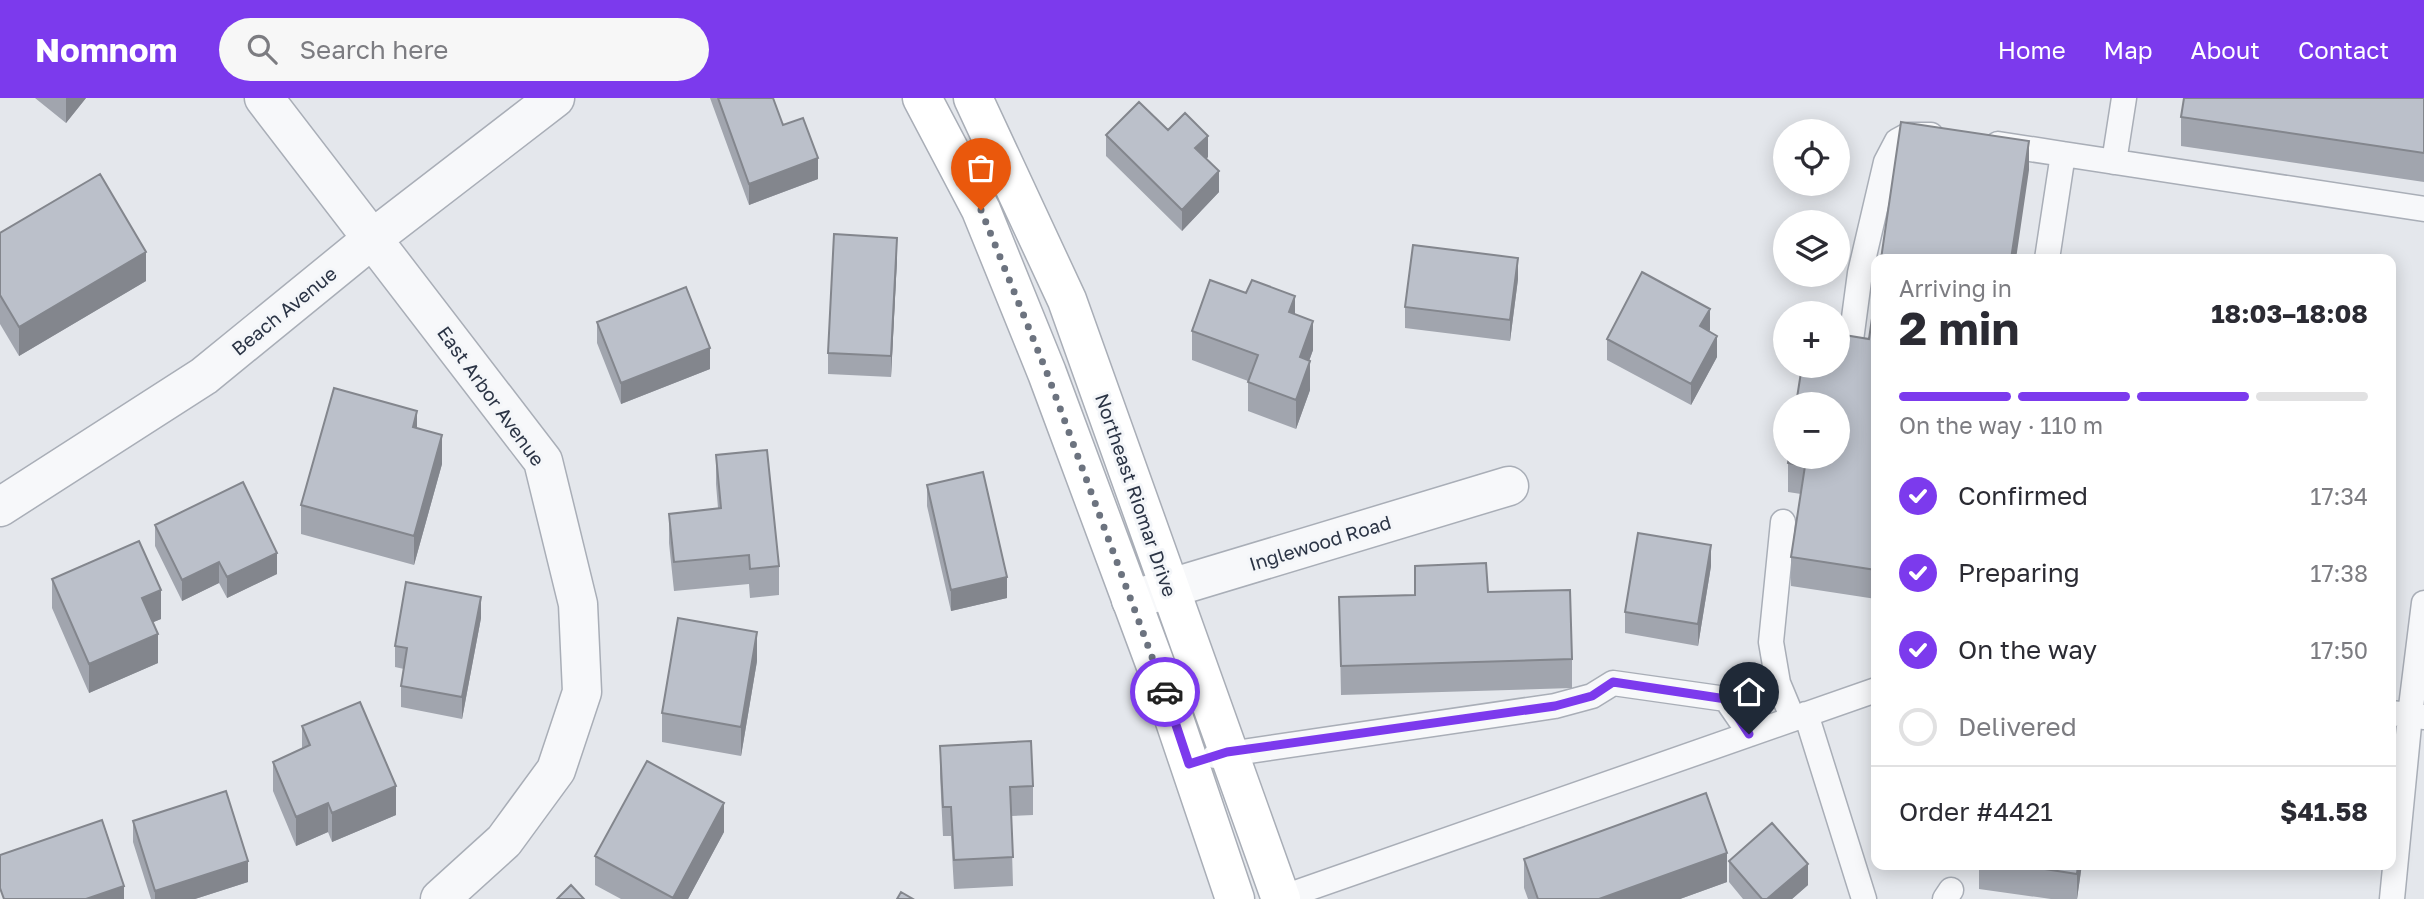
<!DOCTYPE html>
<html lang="en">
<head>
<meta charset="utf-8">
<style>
	body { margin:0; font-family:"Golos Text",sans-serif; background:#f7f7f7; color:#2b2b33; height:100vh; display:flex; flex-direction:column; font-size:26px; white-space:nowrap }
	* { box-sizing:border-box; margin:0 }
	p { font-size:23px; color:#7c7c81 }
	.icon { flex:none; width:38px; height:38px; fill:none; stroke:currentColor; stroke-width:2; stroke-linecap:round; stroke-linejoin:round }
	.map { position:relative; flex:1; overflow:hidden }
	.side { position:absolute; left:1871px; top:156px; width:525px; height:616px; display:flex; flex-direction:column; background:#fff; border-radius:14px; box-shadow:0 4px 18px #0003 }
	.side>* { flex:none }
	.buttons { position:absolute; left:1773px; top:21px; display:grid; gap:14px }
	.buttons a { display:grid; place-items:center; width:77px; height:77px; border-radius:50%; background:#fff; box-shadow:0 4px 18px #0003; font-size:35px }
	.pin { position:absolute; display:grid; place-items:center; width:60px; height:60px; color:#fff; margin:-72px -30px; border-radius:50% 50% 50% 0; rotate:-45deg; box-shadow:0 0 7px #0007 }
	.pin .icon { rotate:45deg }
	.courier { position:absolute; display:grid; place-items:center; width:70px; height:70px; margin:-35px; border:5px solid #7c3aed; border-radius:50%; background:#fff; color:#222; box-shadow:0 2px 9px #0007 }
	.head em { font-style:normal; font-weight:700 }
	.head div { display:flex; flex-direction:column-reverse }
	.head { display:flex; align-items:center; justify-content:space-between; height:119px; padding:0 28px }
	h1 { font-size:46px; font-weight:700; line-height:52px }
	.bar { display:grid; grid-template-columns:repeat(4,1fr); gap:10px 7px; align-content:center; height:84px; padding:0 28px }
	.bar i { height:9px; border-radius:5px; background:#e1e1e2 }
	.bar .current { background:#7c3aed }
	.bar p { grid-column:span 4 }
	.line { display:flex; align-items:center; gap:18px; padding:0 28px; border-top:2px solid #e1e1e2 }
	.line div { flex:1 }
	ol { padding:0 28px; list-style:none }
	li { display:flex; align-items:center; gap:21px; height:77px }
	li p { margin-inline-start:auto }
	li .icon { padding:7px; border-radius:50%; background:#7c3aed; color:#fff; stroke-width:4 }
	li:last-child { color:#7c7c81 }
	li i { width:38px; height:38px; border:4px solid #e1e1e2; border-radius:50% }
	header { display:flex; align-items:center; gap:42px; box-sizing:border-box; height:98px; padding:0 35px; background:#7c3aed; color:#fff }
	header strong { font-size:33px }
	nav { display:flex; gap:38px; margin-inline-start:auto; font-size:24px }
	.search { width:490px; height:63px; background:#f7f7f7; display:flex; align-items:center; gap:18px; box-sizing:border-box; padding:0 24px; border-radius:38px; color:#7c7c81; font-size:26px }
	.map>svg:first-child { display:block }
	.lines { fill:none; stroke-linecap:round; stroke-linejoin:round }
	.lane-casing { stroke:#a9aeb7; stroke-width:27 }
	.street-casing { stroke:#a9aeb7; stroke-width:41 }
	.secondary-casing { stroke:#a9aeb7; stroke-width:41 }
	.lane { stroke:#f7f8fa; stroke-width:24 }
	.street { stroke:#f7f8fa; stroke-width:38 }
	.secondary { stroke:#fff; stroke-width:38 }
	.wall { fill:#a1a5ae }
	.shaded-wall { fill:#83868d }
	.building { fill:#bbc0ca; stroke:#83868d; stroke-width:2 }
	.done { stroke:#6c737f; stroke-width:7; stroke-dasharray:0 12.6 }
	.route { stroke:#7c3aed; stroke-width:9 }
	.labels { text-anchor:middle; stroke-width:6; stroke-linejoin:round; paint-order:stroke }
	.street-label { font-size:19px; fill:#2b3445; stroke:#f4f6f9 }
</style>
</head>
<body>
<header>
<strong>Nomnom</strong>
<div class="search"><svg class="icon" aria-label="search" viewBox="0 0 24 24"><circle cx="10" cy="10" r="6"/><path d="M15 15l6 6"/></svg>Search here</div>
<nav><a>Home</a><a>Map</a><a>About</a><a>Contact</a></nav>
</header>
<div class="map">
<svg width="2424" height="801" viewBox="0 0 2424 801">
	<rect width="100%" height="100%" fill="#e4e7ec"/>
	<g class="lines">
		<defs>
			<path id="lane" d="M1998,46l65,10
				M2114,64l10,-64
				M2047,161l16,-105 361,55
				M1851,242l9,-67 26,-111 11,-21 11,-6h23
				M1783,424l-12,120 7,41 15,36
				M2390,615l20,2 -18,184
				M1806,616l58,185
				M2423,619l-13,-2 14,-112
				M1215,658l340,-50 37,-10 21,-13 113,16 24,35
				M1278,801l598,-209
				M1945,801l6,-9"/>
			<path id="street" d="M264,0l279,363 35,143 4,88 -26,78 -52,71 -64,58
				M0,409l204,-131 168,-137 183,-141
				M1131,502l378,-114"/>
			<path id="secondary" d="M922,0l59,112 66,163 113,304 75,222
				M973,0l94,202 214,599"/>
		</defs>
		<use href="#lane" class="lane-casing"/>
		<use href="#street" class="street-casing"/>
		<use href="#secondary" class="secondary-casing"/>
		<use href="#lane" class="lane"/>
		<use href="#street" class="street"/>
		<use href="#secondary" class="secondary"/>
	</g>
	<path class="wall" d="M35,0h51l-20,25z
		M710,0h63l10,27 35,54 -69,26z
		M2424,0v84l-243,-36v-29z
		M1168,32l40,27 -2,2 13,33 -37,39 -76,-75v-21z
		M0,135l146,48 -127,75 -19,-32z
		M897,161l-6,118 -63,-3v-21z
		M1518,181l-8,62 -105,-13v-21z
		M1876,193v308l-85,-13v-29l10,-63 -13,-2v-29l81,-124z
		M1295,216l18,36 -4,11 1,29 -14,39 -48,-18v-30l-56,-21v-29z
		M597,224l113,47 -89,35 -24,-61z
		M1710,232l-1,1 8,26 -26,48 -84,-45v-21z
		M417,330l25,36 -28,101 -113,-31v-29z
		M716,357l63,111v29l-29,3 -1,-14 -75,7 -5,-48v-29l49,-6 -2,-24z
		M927,387l80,113 -56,13 -24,-105z
		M155,427l122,49 -50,24 -8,-15 -37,18 -27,-55z
		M1415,468l73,26 84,67v29l-231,7 -2,-98 76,-2z
		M1711,468l-13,80 -73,-13v-21z
		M52,481l109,40 -8,3 5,41 -69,30 -37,-85z
		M481,520l-19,101 -61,-12v-21l3,-17 -9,-2v-21z
		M757,563l-16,95 -79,-14v-29z
		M302,628l94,89 -64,27 -4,-10 -32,14 -23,-55v-29l29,-13z
		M940,648l93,40v29l-22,1 2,70 -59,3 -3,-53h-8l-3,-61z
		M133,723l115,61 -53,17h-44l-18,-57z
		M724,734l-36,67h-67l-26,-14v-29z
		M1524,761l203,23 -47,17h-152l-4,-11z
		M1729,763l79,24 -16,14h-49l-14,-17z
		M1979,766h103l-5,35h-26l-72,-10z"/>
	<path class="shaded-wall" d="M66,0h20l-20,25z
		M1208,38v21l-13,13v-22z
		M2029,43v29l-13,89h-5z
		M818,60v21l-69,26v-21z
		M1219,73v21l-37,39v-21z
		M897,140v21l-6,118v-21z
		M146,154v29l-127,75v-29z
		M1518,160v21l-8,62v-21z
		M1295,198v29l-6,-13z
		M1710,211v21l-10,18v-22z
		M1313,223v29l-13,36v-29z
		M1717,238v21l-26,48v-21z
		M710,250v21l-89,35v-21z
		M1310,263v29l-14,39v-29z
		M417,313v29l-4,-13z
		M442,337v29l-28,101v-29z
		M1711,447v21l-13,80v-22z
		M277,455v21l-50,24v-21z
		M219,464v21l-37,18v-21z
		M1007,479v21l-56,13v-21z
		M161,492v29l-19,8v-29z
		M481,499v21l-19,101v-22z
		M757,534v29l-16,95v-29z
		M158,536v29l-69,30v-29z
		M396,688v29l-64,27v-29z
		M328,705v29l-32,14v-29z
		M724,705v29l-36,67h-15z
		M1727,755v29l-47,17h-81z
		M248,763v21l-53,17h-40v-8z
		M1808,766v21l-16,14h-25z
		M2078,766h4l-5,35v-25z
		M124,788v13h-38z"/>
	<path class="building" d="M718,0h55l10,27 20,-7 15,40 -69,26z
		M2184,0h240v55l-243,-36z
		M1139,4l29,28 17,-17 23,23 -13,12 24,23 -37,39 -76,-75z
		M1901,24l128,19 -18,118h-130z
		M100,76l46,78 -127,75 -19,-32v-62z
		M834,136l63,4 -6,118 -63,-3z
		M1413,147l105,13 -8,62 -105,-13z
		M1642,174l68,37 -10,17 17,10 -26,48 -84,-45z
		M1210,182l36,13 6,-13 43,16 -6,16 24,9 -13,36 10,4 -14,39 -48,-18 10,-27 -66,-24z
		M686,189l24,61 -89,35 -24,-61z
		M1876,193v279l-85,-13 14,-91 -17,-3 1,-6h49v-53h-42l6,-38h36v-32l31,5z
		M334,290l83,23 -4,16 29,8 -28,101 -113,-31z
		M767,352l12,116 -29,3 -1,-14 -75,7 -5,-48 52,-6 -5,-53z
		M983,374l24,105 -56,13 -24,-105z
		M243,384l34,71 -50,24 -8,-15 -37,18 -27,-55z
		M1638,435l73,12 -13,79 -73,-12z
		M139,443l22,49 -19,8 16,36 -69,30 -37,-85z
		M1486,465l2,29 82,-2 2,69 -231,7 -2,-69 76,-2v-29z
		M406,484l75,15 -19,100 -61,-11 6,-38 -12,-2z
		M678,520l79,14 -16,95 -79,-14z
		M360,604l36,84 -64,27 -4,-10 -32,14 -23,-55 37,-17 -8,-19z
		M1031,643l2,45 -23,1 3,70 -59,3 -3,-53h-8l-3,-61z
		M647,663l77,42 -51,95 -78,-42z
		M226,693l22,70 -93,30 -22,-70z
		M1706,695l21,60 -128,46h-61l-14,-40z
		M102,722l22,66 -38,13h-82l-4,-11v-33z
		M1772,725l36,41 -41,35h-5l-33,-38z
		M2012,766h66l-1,10z
		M571,787l13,14h-27z
		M901,794l12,7h-16z"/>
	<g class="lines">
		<path class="done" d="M981,112l66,163 118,319"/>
		<path class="route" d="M1165,594l24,72 38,-12 328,-46 37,-10 21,-14 113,17 23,35"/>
	</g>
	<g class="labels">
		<g class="street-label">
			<text transform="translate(284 213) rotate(-39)" y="7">Beach Avenue</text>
			<text transform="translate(491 298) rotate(54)" y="7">East Arbor Avenue</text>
			<text transform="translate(1136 397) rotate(71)" y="7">Northeast Riomar Drive</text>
			<text transform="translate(1320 445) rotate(-17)" y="7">Inglewood Road</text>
		</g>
	</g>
</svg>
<div class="buttons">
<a><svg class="icon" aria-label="locate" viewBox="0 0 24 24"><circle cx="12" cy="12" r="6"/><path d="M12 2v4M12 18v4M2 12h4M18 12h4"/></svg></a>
<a><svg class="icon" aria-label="layers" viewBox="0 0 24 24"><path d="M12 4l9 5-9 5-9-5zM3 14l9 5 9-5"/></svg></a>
<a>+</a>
<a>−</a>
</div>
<div class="pin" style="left:981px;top:112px;background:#ea580c"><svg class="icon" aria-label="bag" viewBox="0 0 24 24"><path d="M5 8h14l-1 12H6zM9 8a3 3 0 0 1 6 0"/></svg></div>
<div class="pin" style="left:1749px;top:636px;background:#1f2937"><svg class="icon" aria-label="home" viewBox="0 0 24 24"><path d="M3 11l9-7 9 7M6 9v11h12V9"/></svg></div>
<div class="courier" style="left:1165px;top:594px"><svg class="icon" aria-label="car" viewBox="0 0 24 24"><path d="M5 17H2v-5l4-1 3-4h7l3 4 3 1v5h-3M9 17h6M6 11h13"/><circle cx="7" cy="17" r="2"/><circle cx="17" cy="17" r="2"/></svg></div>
<section class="side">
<div class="head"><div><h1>2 min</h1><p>Arriving in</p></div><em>18:03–18:08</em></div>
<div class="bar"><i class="current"></i><i class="current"></i><i class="current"></i><i></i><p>On the way · 110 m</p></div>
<ol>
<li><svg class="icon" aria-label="check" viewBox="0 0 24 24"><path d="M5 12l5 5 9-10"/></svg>Confirmed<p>17:34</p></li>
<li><svg class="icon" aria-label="check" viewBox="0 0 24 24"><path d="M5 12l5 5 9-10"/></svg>Preparing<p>17:38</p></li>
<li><svg class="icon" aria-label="check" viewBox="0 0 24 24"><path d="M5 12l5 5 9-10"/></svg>On the way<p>17:50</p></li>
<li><i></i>Delivered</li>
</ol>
<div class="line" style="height:91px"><div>Order #4421</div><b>$41.58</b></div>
</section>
</div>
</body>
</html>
